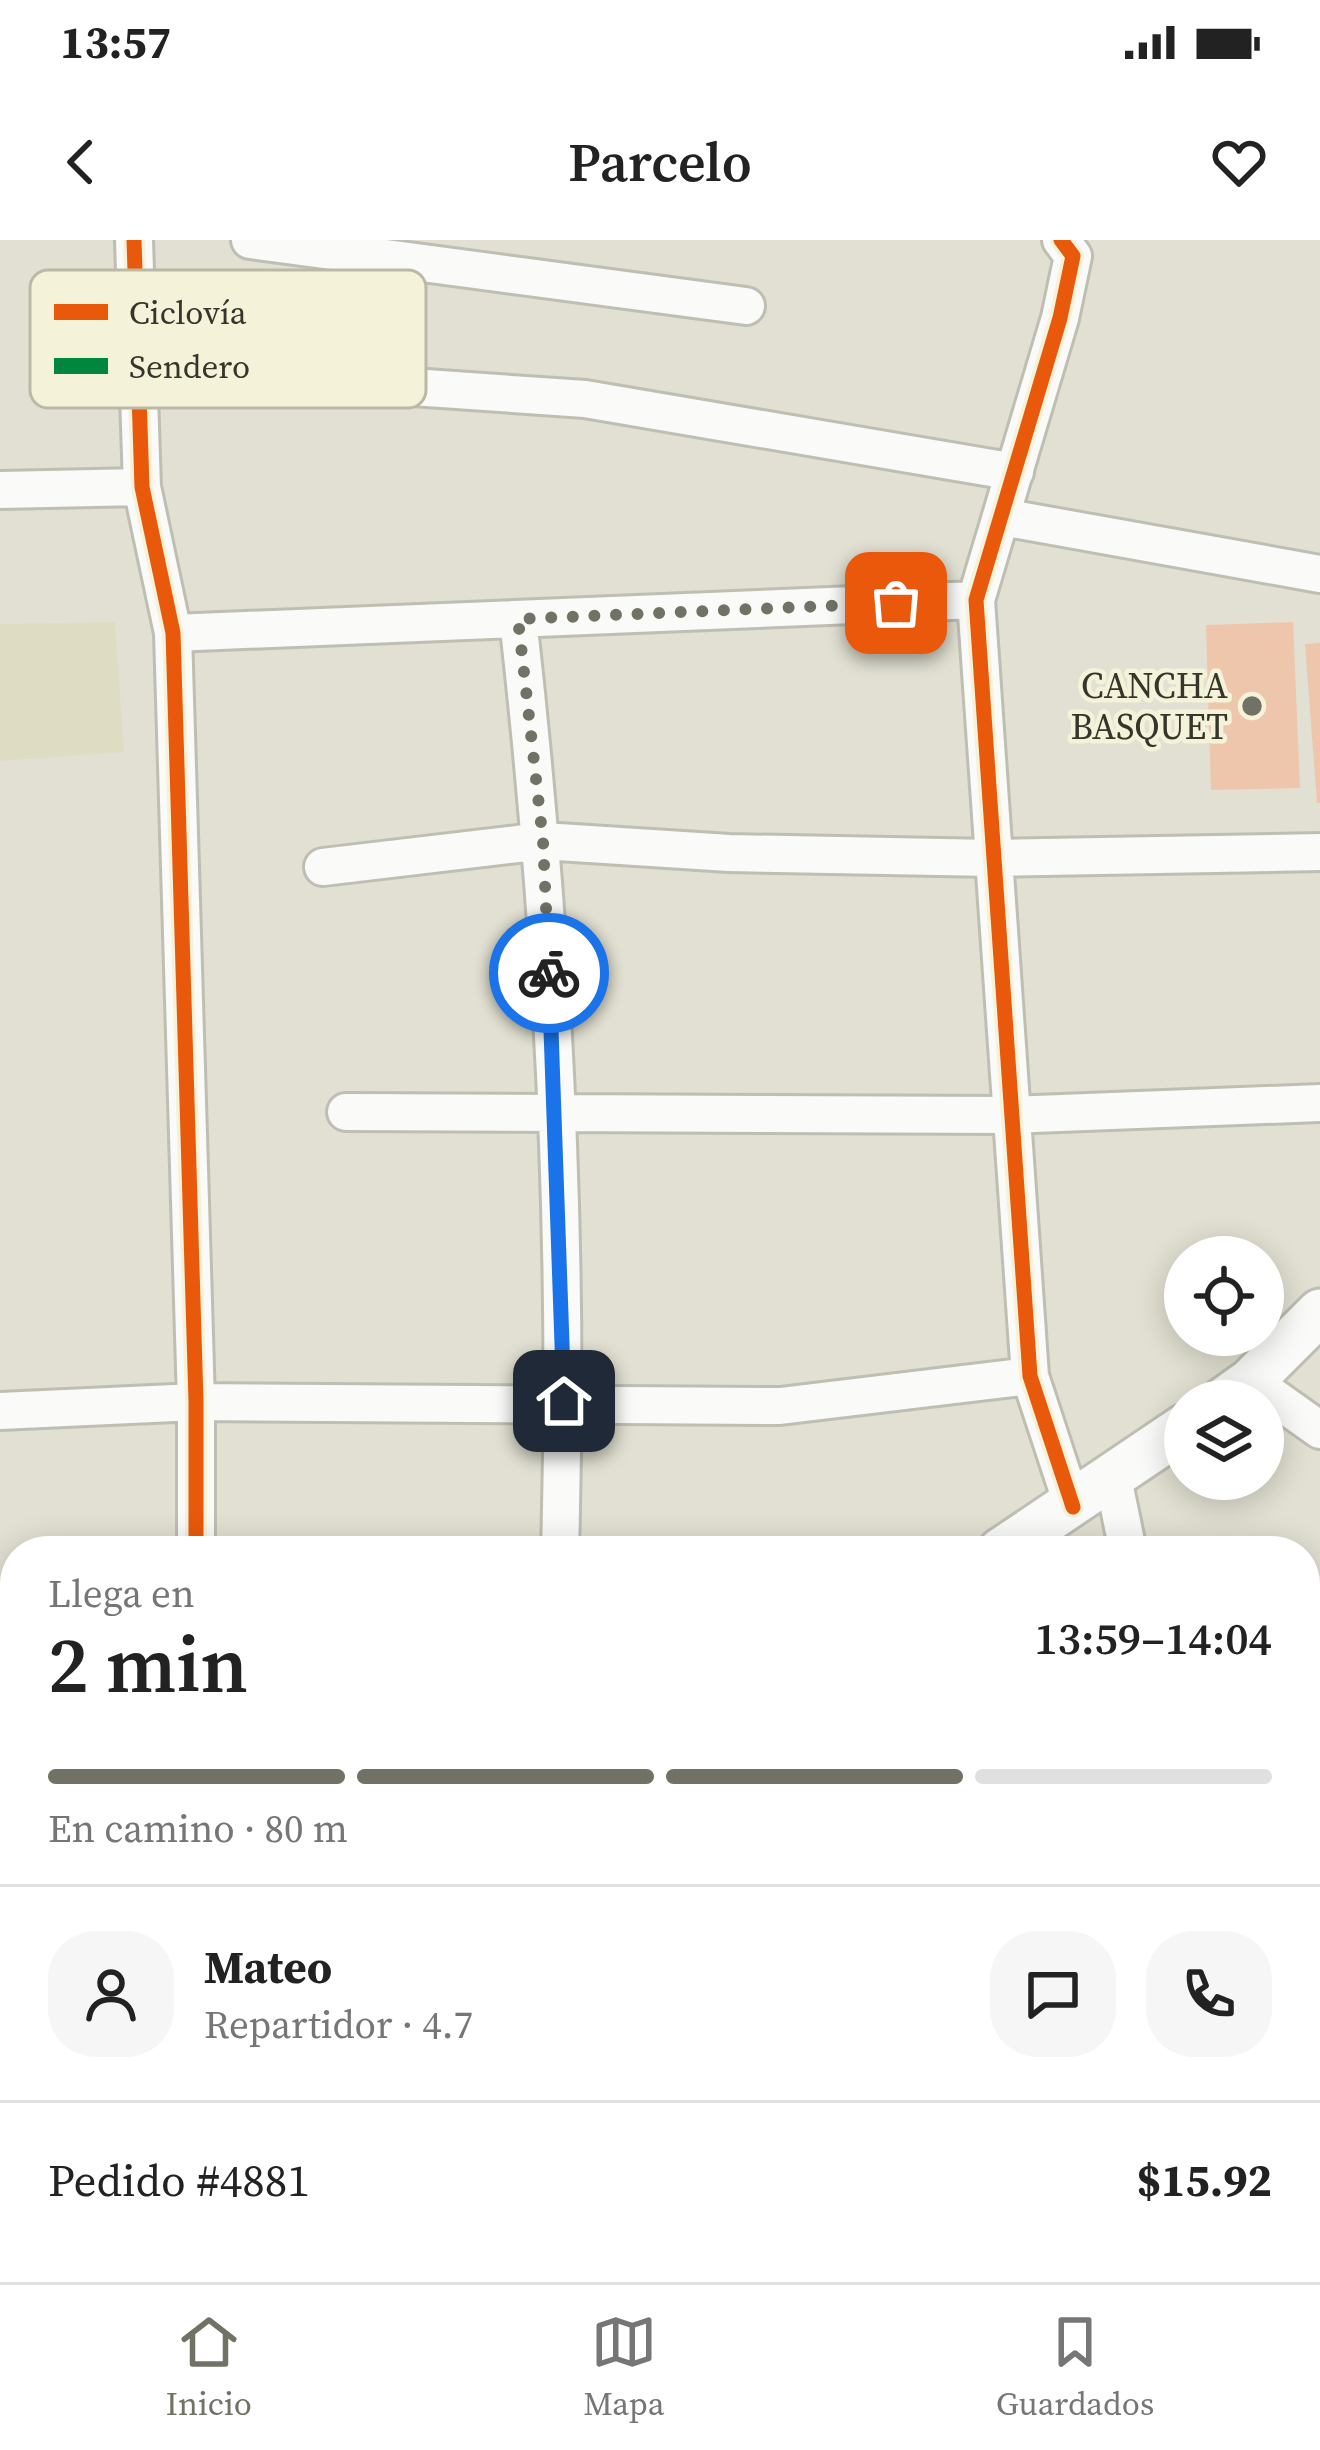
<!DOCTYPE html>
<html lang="es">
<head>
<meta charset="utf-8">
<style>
	body { margin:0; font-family:"Source Serif 4",serif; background:#f6f6f6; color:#222; height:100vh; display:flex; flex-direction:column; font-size:45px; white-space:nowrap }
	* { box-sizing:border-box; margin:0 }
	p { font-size:39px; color:#767676 }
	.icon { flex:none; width:66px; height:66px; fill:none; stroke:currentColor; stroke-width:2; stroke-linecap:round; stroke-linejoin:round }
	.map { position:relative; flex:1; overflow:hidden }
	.sheet { position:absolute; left:0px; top:1296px; width:1320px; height:747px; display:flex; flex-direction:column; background:#fff; border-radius:48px 48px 0 0; box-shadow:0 6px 30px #0003 }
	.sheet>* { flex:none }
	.buttons { position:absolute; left:1164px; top:996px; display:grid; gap:24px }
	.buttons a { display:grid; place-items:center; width:120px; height:120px; border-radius:50%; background:#fff; box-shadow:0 6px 30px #0003; font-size:60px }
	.pin { position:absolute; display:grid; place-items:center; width:102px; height:102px; color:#fff; margin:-51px; border-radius:24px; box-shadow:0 6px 18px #0006 }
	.courier { position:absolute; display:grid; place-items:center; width:120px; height:120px; margin:-60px; border:9px solid #1a73e8; border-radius:50%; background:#fff; color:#222; box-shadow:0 3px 15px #0007 }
	.headline em { font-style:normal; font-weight:600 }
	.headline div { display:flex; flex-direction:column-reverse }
	.headline { display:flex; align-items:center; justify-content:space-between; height:204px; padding:0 48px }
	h1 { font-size:78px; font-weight:600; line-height:90px }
	.bar { display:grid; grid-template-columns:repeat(4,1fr); gap:18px 12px; align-content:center; height:144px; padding:0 48px }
	.bar i { height:15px; border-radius:9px; background:#e0e0e0 }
	.bar .current { background:#717165 }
	.bar p { grid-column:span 4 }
	.line { display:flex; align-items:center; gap:30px; padding:0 48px; border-top:3px solid #e0e0e0 }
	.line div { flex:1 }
	.round { display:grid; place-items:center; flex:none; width:126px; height:126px; border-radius:48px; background:#f6f6f6 }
	.status { display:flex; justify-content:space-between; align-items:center; height:84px; padding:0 60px; background:#fff; direction:ltr }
	.status svg { height:33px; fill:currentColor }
	header { display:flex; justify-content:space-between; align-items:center; height:156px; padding:0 48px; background:#fff; font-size:54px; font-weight:600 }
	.dock { display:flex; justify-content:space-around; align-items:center; height:168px; border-top:3px solid #e0e0e0; background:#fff; font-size:33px; color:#767676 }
	.dock a { display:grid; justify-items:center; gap:6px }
	.dock .current { color:#717165 }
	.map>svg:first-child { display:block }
	.built { fill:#deddc4 }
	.green { fill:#eec6ac }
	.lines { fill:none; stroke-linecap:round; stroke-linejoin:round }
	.minor-casing { stroke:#bfbeb2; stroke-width:42 }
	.tertiary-casing { stroke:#bfbeb2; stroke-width:51 }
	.minor { stroke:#fafaf8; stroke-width:36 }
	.tertiary { stroke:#fafaf8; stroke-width:45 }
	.quiet { stroke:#00873e; stroke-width:12; stroke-dasharray:24 12; stroke-linecap:butt }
	.cycleway-casing { stroke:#f4f2d9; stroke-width:22 }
	.cycleway { stroke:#e8590c; stroke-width:15 }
	.done { stroke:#717165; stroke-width:12; stroke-dasharray:0 21.6 }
	.route { stroke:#1a73e8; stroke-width:15 }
	.poi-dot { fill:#717165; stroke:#f4f2d9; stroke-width:4.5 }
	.labels { text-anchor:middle; stroke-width:9; stroke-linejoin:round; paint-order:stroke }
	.poi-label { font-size:36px; fill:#35352b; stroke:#f4f2d9; text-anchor:end }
	.key { fill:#f4f2d9; stroke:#bbb9a5; stroke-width:3 }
	.key-label { font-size:33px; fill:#35352b }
</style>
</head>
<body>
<div class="status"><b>13:57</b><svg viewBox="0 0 49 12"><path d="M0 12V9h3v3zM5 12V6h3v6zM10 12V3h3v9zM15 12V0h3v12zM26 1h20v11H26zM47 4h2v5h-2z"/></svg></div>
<header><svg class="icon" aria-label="back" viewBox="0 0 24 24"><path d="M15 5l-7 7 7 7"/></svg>Parcelo<svg class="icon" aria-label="heart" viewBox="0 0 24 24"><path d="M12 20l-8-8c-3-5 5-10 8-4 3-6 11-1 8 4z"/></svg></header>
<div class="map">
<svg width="1320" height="2042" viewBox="0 0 1320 2042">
	<rect width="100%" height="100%" fill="#e1e0d2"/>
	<path class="built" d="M115,382l9,130 -124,9v-137z"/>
	<path class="green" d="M1293,382l7,166 -89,2 -5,-165z
		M1320,403v160h-3l-12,-159z"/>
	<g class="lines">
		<defs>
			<path id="minor" d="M134,0l8,247 31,146 23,769v149
				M250,0l496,66
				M1061,0l12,16 -13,62 -84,282 54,776 43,131
				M136,128l449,31 430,73
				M0,250l142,-3
				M1002,277l318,57
				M518,379c35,309 51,621 42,932
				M173,393l803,-33
				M323,627l220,-26 186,12 264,5 327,-6
				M346,872l664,3 310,-12
				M1251,1141l69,49
				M0,1171l196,-9 584,4 250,-30
				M1113,1238l15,73
				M1305,1451l15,-5
				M0,1672l15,4
				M1305,1734l15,-2
				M0,1906l15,3
				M1305,2003l15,-2
				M616,2028l4,14
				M930,2028l2,14
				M984,2042l115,-14"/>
			<path id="tertiary" d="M1223,1161l28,-20 69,-69
				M1001,1311l184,-124
				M20,2042l9,-14"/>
		</defs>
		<use href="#minor" class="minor-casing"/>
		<use href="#tertiary" class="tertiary-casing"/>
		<use href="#minor" class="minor"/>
		<use href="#tertiary" class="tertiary"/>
		<path class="quiet" d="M0,1906l15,3"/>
		<defs>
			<path id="cycleway" d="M134,0l8,247 31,146 23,769v149
				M1061,0l12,16 -13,62 -84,282 54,776 43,131"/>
		</defs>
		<use href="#cycleway" class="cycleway-casing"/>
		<use href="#cycleway" class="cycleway"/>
	</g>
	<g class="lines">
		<path class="done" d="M549,733l-6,-132 -25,-222 378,-16"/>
		<path class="route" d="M549,733l15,428"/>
	</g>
	<circle class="poi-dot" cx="1252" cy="466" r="12"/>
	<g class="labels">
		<g class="poi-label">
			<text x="1228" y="458">CANCHA<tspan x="1228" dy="41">BASQUET</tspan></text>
		</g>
	</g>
	<rect x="30" y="30" width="396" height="138" rx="18" class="key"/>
	<rect x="54" y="64" width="54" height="16" fill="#e8590c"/>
	<rect x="54" y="118" width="54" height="16" fill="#00873e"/>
	<g class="key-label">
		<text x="129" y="84">Ciclovía</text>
		<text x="129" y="138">Sendero</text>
	</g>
</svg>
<div class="buttons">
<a><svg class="icon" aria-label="locate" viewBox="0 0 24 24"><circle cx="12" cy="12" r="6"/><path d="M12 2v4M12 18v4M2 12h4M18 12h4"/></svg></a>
<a><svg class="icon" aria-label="layers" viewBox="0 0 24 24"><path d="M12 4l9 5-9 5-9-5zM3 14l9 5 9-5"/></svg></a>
</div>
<div class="pin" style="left:896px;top:363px;background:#ea580c"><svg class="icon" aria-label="bag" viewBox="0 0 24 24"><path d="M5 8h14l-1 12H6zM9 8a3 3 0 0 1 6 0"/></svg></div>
<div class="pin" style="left:564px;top:1161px;background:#1f2937"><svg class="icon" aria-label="home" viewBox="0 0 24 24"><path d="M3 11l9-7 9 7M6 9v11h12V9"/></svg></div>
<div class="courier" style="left:549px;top:733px"><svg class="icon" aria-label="bike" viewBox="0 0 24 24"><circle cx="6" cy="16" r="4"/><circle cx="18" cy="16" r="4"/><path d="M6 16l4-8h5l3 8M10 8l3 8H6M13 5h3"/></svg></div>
<section class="sheet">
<div class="headline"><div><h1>2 min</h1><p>Llega en</p></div><em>13:59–14:04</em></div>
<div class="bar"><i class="current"></i><i class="current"></i><i class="current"></i><i></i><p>En camino · 80 m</p></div>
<div class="line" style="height:216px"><a class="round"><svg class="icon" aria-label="person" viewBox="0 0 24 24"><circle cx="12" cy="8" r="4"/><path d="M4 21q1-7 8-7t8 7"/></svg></a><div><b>Mateo</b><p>Repartidor · 4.7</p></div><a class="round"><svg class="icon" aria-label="chat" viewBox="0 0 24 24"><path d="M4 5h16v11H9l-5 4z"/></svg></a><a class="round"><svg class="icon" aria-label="phone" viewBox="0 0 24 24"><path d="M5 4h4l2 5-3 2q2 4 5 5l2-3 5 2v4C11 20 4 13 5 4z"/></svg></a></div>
<div class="line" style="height:156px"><div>Pedido #4881</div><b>$15.92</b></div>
</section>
</div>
<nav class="dock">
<a class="current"><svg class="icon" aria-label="home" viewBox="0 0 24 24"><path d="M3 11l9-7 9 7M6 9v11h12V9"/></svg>Inicio</a>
<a><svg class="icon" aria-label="map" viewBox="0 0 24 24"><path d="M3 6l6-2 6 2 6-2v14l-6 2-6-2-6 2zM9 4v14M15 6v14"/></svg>Mapa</a>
<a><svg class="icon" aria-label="saved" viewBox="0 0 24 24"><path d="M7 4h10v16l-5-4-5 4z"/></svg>Guardados</a>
</nav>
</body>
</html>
